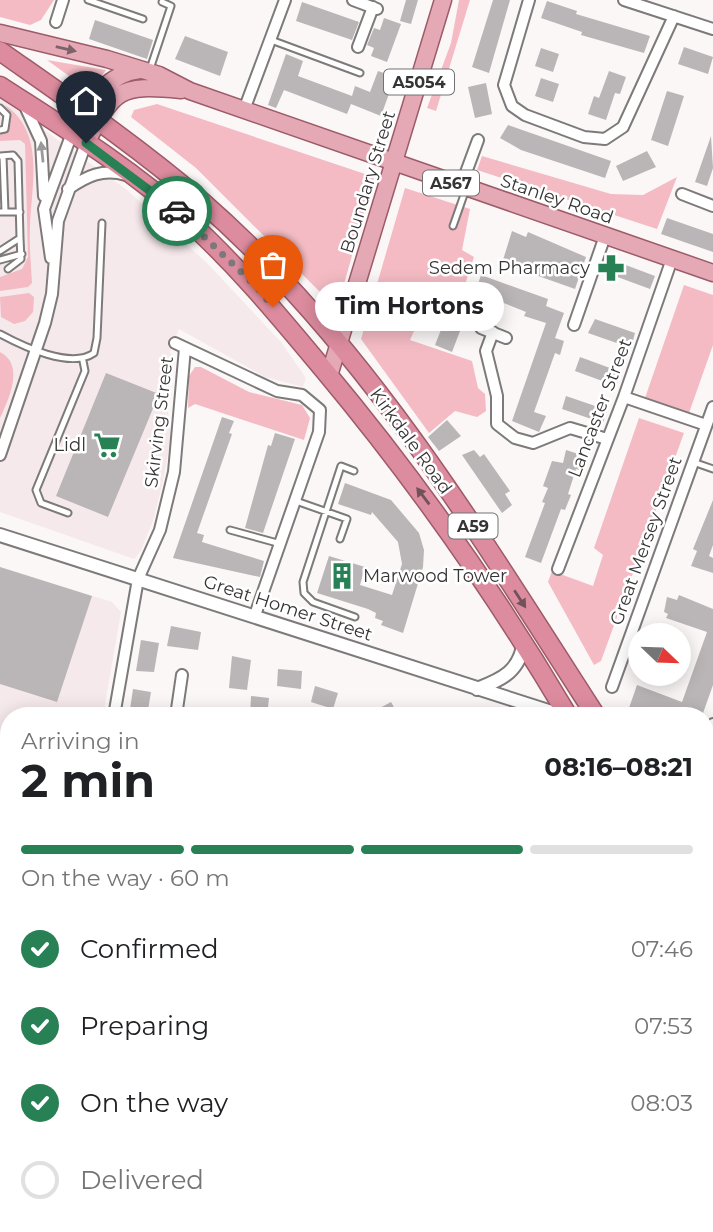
<!DOCTYPE html>
<html lang="en">
<head>
<meta charset="utf-8">
<style>
	body { margin:0; font-family:Montserrat,sans-serif; background:#f2f2f2; color:#202124; height:100vh; display:flex; flex-direction:column; font-size:26px; white-space:nowrap }
	* { box-sizing:border-box; margin:0 }
	p { font-size:23px; color:#757577 }
	.icon { flex:none; width:38px; height:38px; fill:none; stroke:currentColor; stroke-width:2; stroke-linecap:round; stroke-linejoin:round }
	.map { position:relative; flex:1; overflow:hidden }
	.details { position:absolute; left:0px; top:707px; width:714px; height:525px; display:flex; flex-direction:column; background:#fff; border-radius:28px 28px 0 0; box-shadow:0 4px 18px #0003 }
	.details>* { flex:none }
	.needle { width:46px; rotate:113deg }
	.buttons { position:absolute; left:628px; top:623px; display:grid; gap:14px }
	.buttons a { display:grid; place-items:center; width:63px; height:63px; border-radius:50%; background:#fff; box-shadow:0 4px 18px #0003; font-size:35px }
	.pin { position:absolute; display:grid; place-items:center; width:60px; height:60px; color:#fff; margin:-72px -30px; border-radius:50% 50% 50% 0; rotate:-45deg; box-shadow:0 0 7px #0007 }
	.pin .icon { rotate:45deg }
	.courier { position:absolute; display:grid; place-items:center; width:70px; height:70px; margin:-35px; border:5px solid #288055; border-radius:50%; background:#fff; color:#222; box-shadow:0 2px 9px #0007 }
	.bubble { position:absolute; height:49px; border-radius:24px; background:#fff; box-shadow:0 4px 18px #0003; font-size:23px; font-weight:700; line-height:49px; text-align:center }
	.summary em { font-style:normal; font-weight:700 }
	.summary div { display:flex; flex-direction:column-reverse }
	.summary { display:flex; align-items:center; justify-content:space-between; height:119px; padding:0 21px }
	h1 { font-size:46px; font-weight:700; line-height:52px }
	.bar { display:grid; grid-template-columns:repeat(4,1fr); gap:10px 7px; align-content:center; height:84px; padding:0 21px }
	.bar i { height:9px; border-radius:5px; background:#e0e0e0 }
	.bar .selected { background:#288055 }
	.bar p { grid-column:span 4 }
	ol { padding:0 21px; list-style:none }
	li { display:flex; align-items:center; gap:21px; height:77px }
	li p { margin-inline-start:auto }
	li .icon { padding:7px; border-radius:50%; background:#288055; color:#fff; stroke-width:4 }
	li:last-child { color:#757577 }
	li i { width:38px; height:38px; border:4px solid #e0e0e0; border-radius:50% }
	.map>svg:first-child { display:block }
	.built { fill:#f6e9eb }
	.green { fill:#f4bbc4 }
	.forest { fill:#f79aab }
	.building { fill:#bab6b7 }
	.lines { fill:none; stroke-linecap:round; stroke-linejoin:round }
	.service-casing { stroke:#7d7a7a; stroke-width:9 }
	.minor-casing { stroke:#7d7a7a; stroke-width:14 }
	.tertiary-casing { stroke:#7d7a7a; stroke-width:16 }
	.primary-casing { stroke:#9d5b69; stroke-width:19 }
	.trunk-casing { stroke:#9d5b69; stroke-width:21 }
	.service { stroke:#fff; stroke-width:5 }
	.minor { stroke:#fff; stroke-width:10 }
	.tertiary { stroke:#fff; stroke-width:12 }
	.primary { stroke:#e5a9b6; stroke-width:16 }
	.trunk { stroke:#dc8c9e; stroke-width:18 }
	.oneway { fill:#7c6369 }
	.oneway2 { fill:#9a9a9a }
	.oneway3 { fill:#70535a }
	.done { stroke:#7b7979; stroke-width:7; stroke-dasharray:0 12.6 }
	.route { stroke:#288055; stroke-width:9 }
	.labels { text-anchor:middle; stroke-width:5; stroke-linejoin:round; paint-order:stroke }
	.shield { fill:#fff; stroke:#727272; stroke-width:2 }
	.shield-label { font-size:16px; font-weight:bold; fill:#363535 }
	.street-label { font-size:18px; fill:#363535; stroke:#fff }
	.poi-label { font-size:18px; fill:#363535; stroke:#fff; text-anchor:end }
</style>
</head>
<body>
<div class="map">
<svg width="713" height="1232" viewBox="0 0 713 1232">
	<rect width="100%" height="100%" fill="#fbf7f7"/>
	<path class="built" d="M0,98l127,92 81,74 73,78 25,36 -3,9 -38,-10 -86,-48 -9,23 4,9 -7,42 4,33 -7,41 -10,41 -13,33 -7,8 -134,-47z
		M0,567l112,35 9,10 -18,104h-94v221l-9,-3z
		M0,1205l9,2v16h42l82,9h-133z"/>
	<path class="green" d="M0,0h54l-13,20 -11,5 -30,-8z
		M459,0h11l-34,111 -9,-3 24,-65z
		M47,60l59,10 -9,12 -10,7z
		M157,104l217,73 -35,125 -8,1 -135,-135 -65,-51 3,-7z
		M5,105c41,28 26,81 25,122 -1,19 1,37 2,56l-4,4 -28,4v-14l22,-8 6,-12 -3,-113 -5,-4 -20,1v-7l9,-4 1,-17z
		M482,156l129,38 32,1 34,-18 -20,52 -180,-59z
		M405,188l65,21 -8,41 12,7 -14,43 -28,-8 -22,48 62,21 6,27 7,6 1,17 -9,6 -22,-6 -26,22 -68,-94z
		M684,285l29,10v50l-24,68 -44,-15z
		M29,293l5,4 -1,15 -8,9 -11,3 -13,-7 -1,-20z
		M0,352c25,13 9,46 0,66z
		M195,367h6l48,25 53,13 8,13 -6,22 -109,-36 -7,4 1,-32z
		M639,418l45,15 -83,228 -7,4 -46,-83 4,-11 41,15 10,-31 -9,-7z
		M705,789l8,3v76l-8,-11z
		M0,809l9,4v82l-9,22z"/>
	<path class="forest" d="M0,961l9,1v94l-9,-1z
		M0,1101l9,1v105l-9,-2z"/>
	<path class="building" d="M406,0h12l-7,24 -11,-3z
		M493,0h17l-21,73 -17,-6z
		M547,1l30,10 -1,3 74,22 -6,17 -63,-18 1,-3 -41,-14z
		M302,2l57,20 -7,18 -56,-19z
		M384,18l17,6 -14,38 -16,-6 3,-8 -7,-3 7,-17 6,2z
		M95,20l58,20 -6,19 -58,-20z
		M185,36l43,16 -8,24 -45,-17z
		M684,47l29,10 -5,17 -30,-10z
		M541,48l18,6 -6,18 -18,-6z
		M286,54l17,7 -5,15 54,20 3,-10 15,6 8,-21 17,6 -14,39 -30,-12 -4,10 -63,-24 -8,18 -8,-3z
		M609,71l17,6 -6,17 -5,-1 -9,27 -18,-6 6,-18 5,2z
		M541,78l18,6 -6,18 -18,-6z
		M486,83l6,31 -17,4 -7,-31z
		M667,91l17,5 -16,50 -17,-6z
		M508,125l103,36 -6,17 -84,-28 -21,-12z
		M711,136l2,32 -6,18 -12,-4z
		M647,151l9,16 -33,14 -7,-15z
		M667,218l46,16v18l-52,-18z
		M512,231l14,6 2,-5 58,25 -11,32 -73,-26z
		M607,258l48,18 -5,13 -46,-17z
		M481,275l67,24 -2,7 18,7 -9,25 9,3 -4,14 -5,-2 -21,59 12,4 -7,16 -27,-11 34,-98 -22,-7 2,-4 -37,-15 -1,4 -14,-5z
		M445,302l23,8 -16,42 -17,-7 11,-28 -4,-2z
		M595,319l40,14 -4,15 -43,-15z
		M580,357l41,15 -5,14 -41,-15z
		M106,373l53,21 -51,123 -52,-21z
		M566,396l41,14 -4,13 -41,-14z
		M222,417l12,4 -5,12 3,1 -35,99 7,2 -2,7 62,19 -4,16 -87,-19z
		M447,420l14,16 -22,15 -11,-14z
		M275,433l20,6 -32,94 -18,-5 23,-83 3,1z
		M474,450l6,7 4,-3 26,37 -5,3 7,11 -10,8 -40,-58z
		M566,450l22,7 -4,14 -8,-2 -8,25 3,1 -6,15 -4,-1 -20,54 -16,-6 20,-54 -3,-1 6,-14 -5,-2 9,-25 11,2z
		M345,483l46,17 28,33 5,17 -1,17 -20,66 -22,-8 2,-4 -8,-3 1,-5 -8,-4 -51,-16 12,-37 36,11 -5,18 32,10 10,-31 -4,-22 -26,-30 -1,3 -33,-11z
		M713,500v45l-4,11 4,2v15l-22,-7 6,-15 -4,-2z
		M0,567l92,29 -35,106 -57,-18z
		M679,595l34,14v76l-11,31h-52l-21,-8 8,-23 45,17 25,-70 -41,-14 2,-4 -4,-2 3,-15 10,3z
		M171,626l30,6 -3,18 -31,-4z
		M141,640l18,3 -5,29 -18,-1z
		M232,656l19,4 -4,30 -18,-2z
		M278,669l24,2 -1,18 -24,-3z
		M315,686l23,7 -5,16 -22,-7z
		M133,689l18,3 -4,24h-18z
		M251,696l18,2 -2,18h-17z
		M391,702l8,14h-34z"/>
	<g class="lines">
		<defs>
			<path id="service" d="M88,0l55,19
				M271,40l89,33
				M150,69l21,-63 -9,-4
				M0,108l7,7 -2,14 -5,1
				M0,156l13,-1 5,6 2,77 -20,13
				M3,156l2,56
				M0,212h20
				M453,226l13,-37
				M0,260l22,-6
				M8,269l13,-10 -1,-21
				M0,334c24,13 71,35 94,19l3,-15 5,-115
				M693,462l20,7
				M354,471l-13,-5 -38,116 1,11 9,9 42,15
				M296,501l51,18 -7,20
				M68,513l-27,-10 -5,-13 49,-119 -2,-10
				M230,530l51,14"/>
			<path id="minor" d="M353,0l24,9
				M529,0l-25,85 8,21 13,9 59,22 21,2 18,-12 51,-111
				M624,0l89,29
				M56,22l7,-22
				M358,47l15,-40
				M24,104l17,37 3,55
				M244,110l41,-110
				M461,186l17,-46
				M68,189c19,-13 35,-21 58,-14
				M682,194l31,12
				M51,258l-7,-49 28,-76
				M574,325l31,-89
				M481,328l25,10
				M493,332l-7,19 11,45v28l18,14 18,5 37,-15 37,11
				M175,343l102,48 25,4 18,15 -1,22 -64,183
				M624,397l82,28
				M0,455l45,-132 7,-29 6,-73 28,-78
				M558,569l66,-172 48,-138
				M612,687l101,-280
				M114,716l24,-137 22,-49 14,-58 11,-124
				M176,716l6,-41
				M705,746l8,-22
				M132,1223l49,5 -1,4
				M258,1223l2,9
				M403,1223l5,9
				M304,1232l1,-9
				M352,1232l7,-9
				M498,1232l1,-9
				M668,1232l2,-9"/>
			<path id="tertiary" d="M0,535l564,181
				M477,689c26,-10 43,-18 47,-48
				M705,770l8,2
				M0,1070h9
				M705,1192l8,1"/>
			<path id="primary" d="M0,33l107,26 52,16 31,16 523,182
				M72,133c17,-28 32,-59 68,-63
				M86,143c29,-54 32,-59 95,-53
				M329,376l114,-376"/>
			<path id="trunk" d="M0,51c68,48 137,95 200,149 165,143 279,335 396,516
				M0,86c63,41 129,81 185,132 53,48 94,98 139,152 91,109 172,224 244,346
				M705,892l8,11
				M705,924l8,11"/>
		</defs>
		<use href="#service" class="service-casing"/>
		<use href="#minor" class="minor-casing"/>
		<use href="#tertiary" class="tertiary-casing"/>
		<use href="#primary" class="primary-casing"/>
		<use href="#trunk" class="trunk-casing"/>
		<use href="#service" class="service"/>
		<use href="#minor" class="minor"/>
		<use href="#tertiary" class="tertiary"/>
		<use href="#primary" class="primary"/>
		<use href="#trunk" class="trunk"/>
	</g>
	<defs><path id="oneway-solid" d="M-6-.8H1V-3.2L6.5 0L1 3.2V.8H-6Z" transform="scale(1.75)"/></defs>
	<use class="oneway" href="#oneway-solid" transform="translate(66 49) rotate(13)"/>
	<use class="oneway2" href="#oneway-solid" transform="translate(42 152) rotate(-96)"/>
	<g class="oneway3">
		<use href="#oneway-solid" transform="translate(423 496) rotate(-127)"/>
		<use href="#oneway-solid" transform="translate(520 599) rotate(57)"/>
	</g>
	<g class="lines">
		<path class="done" d="M177,211l80,76 16,20"/>
		<path class="route" d="M86,143l91,68"/>
	</g>
	<defs>
		<symbol id="pharmacy-bare" viewBox="-9 -9 18 18"><path d="M-2-6h4v4h4v4h-4v4h-4v-4h-4v-4h4Z" fill="#288055" stroke="#fff" stroke-width="2.5" paint-order="stroke"/></symbol>
		<symbol id="supermarket-bare" viewBox="-9 -9 18 18"><path d="M-6-5.5h2.5l.6 2H6L4.5 2H-2.5L-4.4-4H-6ZM-1.5 3.2a1.3 1.3 0 1 0 .1 0ZM3 3.2a1.3 1.3 0 1 0 .1 0Z" fill="#288055" stroke="#fff" stroke-width="2.5" paint-order="stroke"/></symbol>
		<symbol id="building-bare" viewBox="-9 -9 18 18"><path d="M-4-6H4V6H1V3H-1V6H-4ZM-2.5-4.3h1.7v1.8h-1.7ZM.8-4.3h1.7v1.8H.8ZM-2.5-1h1.7V.8h-1.7ZM.8-1h1.7V.8H.8Z" fill="#288055" stroke="#fff" stroke-width="2.5" paint-order="stroke"/></symbol>
	</defs>
	<g fill-rule="evenodd">
		<use href="#pharmacy-bare" x="592" y="249" width="38" height="38"/>
		<use href="#supermarket-bare" x="88" y="426" width="38" height="38"/>
		<use href="#building-bare" x="323" y="557" width="38" height="38"/>
	</g>
	<g class="labels">
		<g class="shield">
			<rect x="384" y="69.5" width="70" height="25" rx="5"/>
			<rect x="423" y="170.5" width="56" height="25" rx="5"/>
			<rect x="448.5" y="513.5" width="49" height="25" rx="5"/>
		</g>
		<g class="shield-label">
			<text x="419" y="88">A5054</text>
			<text x="451" y="189">A567</text>
			<text x="473" y="532">A59</text>
		</g>
		<g class="street-label">
			<text transform="translate(368 182) rotate(-73)" y="6">Boundary Street</text>
			<text transform="translate(557 199) rotate(19)" y="6">Stanley Road</text>
			<text transform="translate(600 408) rotate(-69)" y="6">Lancaster Street</text>
			<text transform="translate(159 422) rotate(-83)" y="6">Skirving Street</text>
			<text transform="translate(411 441) rotate(54)" y="6">Kirkdale Road</text>
			<text transform="translate(646 541) rotate(-70)" y="6">Great Mersey Street</text>
			<text transform="translate(288 608) rotate(18)" y="6">Great Homer Street</text>
		</g>
		<g class="poi-label">
			<text x="590" y="274">Sedem Pharmacy</text>
			<text x="86" y="451">Lidl</text>
			<text x="363" y="582" text-anchor="start">Marwood Tower</text>
		</g>
	</g>
</svg>
<div class="buttons">
<a><svg class="needle" viewBox="-14 -14 28 28"><path d="M0-13l5 13h-10z" fill="#e53935"/><path d="M0 13l5-13h-10z" fill="#757577"/></svg></a>
</div>
<div class="pin" style="left:273px;top:307px;background:#ea580c"><svg class="icon" aria-label="bag" viewBox="0 0 24 24"><path d="M5 8h14l-1 12H6zM9 8a3 3 0 0 1 6 0"/></svg></div>
<div class="pin" style="left:86px;top:143px;background:#1f2937"><svg class="icon" aria-label="home" viewBox="0 0 24 24"><path d="M3 11l9-7 9 7M6 9v11h12V9"/></svg></div>
<div class="courier" style="left:177px;top:211px"><svg class="icon" aria-label="car" viewBox="0 0 24 24"><path d="M5 17H2v-5l4-1 3-4h7l3 4 3 1v5h-3M9 17h6M6 11h13"/><circle cx="7" cy="17" r="2"/><circle cx="17" cy="17" r="2"/></svg></div>
<div class="bubble" style="left:315px;top:282px;width:189px">Tim Hortons</div>
<section class="details">
<div class="summary"><div><h1>2 min</h1><p>Arriving in</p></div><em>08:16–08:21</em></div>
<div class="bar"><i class="selected"></i><i class="selected"></i><i class="selected"></i><i></i><p>On the way · 60 m</p></div>
<ol>
<li><svg class="icon" aria-label="check" viewBox="0 0 24 24"><path d="M5 12l5 5 9-10"/></svg>Confirmed<p>07:46</p></li>
<li><svg class="icon" aria-label="check" viewBox="0 0 24 24"><path d="M5 12l5 5 9-10"/></svg>Preparing<p>07:53</p></li>
<li><svg class="icon" aria-label="check" viewBox="0 0 24 24"><path d="M5 12l5 5 9-10"/></svg>On the way<p>08:03</p></li>
<li><i></i>Delivered</li>
</ol>
</section>
</div>
</body>
</html>
